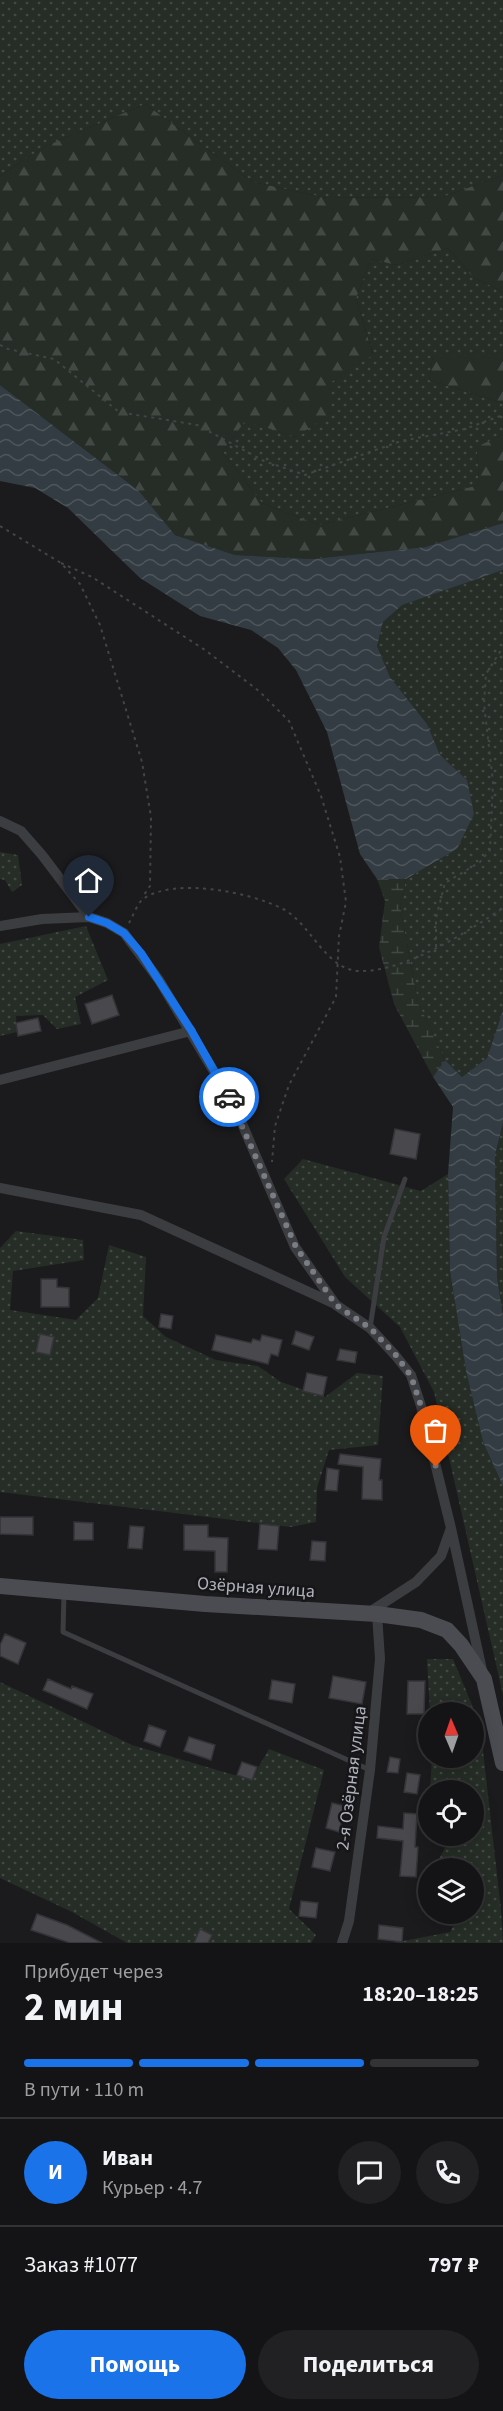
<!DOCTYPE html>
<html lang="ru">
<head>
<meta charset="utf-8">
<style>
	body { margin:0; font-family:"Source Sans 3",sans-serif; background:#212123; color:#f1f3f6; height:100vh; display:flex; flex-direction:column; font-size:22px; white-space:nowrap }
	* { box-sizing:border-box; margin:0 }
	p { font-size:20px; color:#9d9ea1 }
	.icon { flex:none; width:33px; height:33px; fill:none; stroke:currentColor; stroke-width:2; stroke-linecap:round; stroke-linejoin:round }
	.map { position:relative; height:1943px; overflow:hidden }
	.panel { display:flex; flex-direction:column; background:#141416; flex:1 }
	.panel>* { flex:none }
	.needle { width:39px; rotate:358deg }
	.controls { position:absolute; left:418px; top:1702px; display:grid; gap:12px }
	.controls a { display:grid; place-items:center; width:66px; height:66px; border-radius:50%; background:#141416; box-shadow:0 3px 15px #0003,0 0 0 2px #333335; font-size:30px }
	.pin { position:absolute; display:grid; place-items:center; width:51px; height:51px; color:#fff; margin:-62px -26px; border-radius:50% 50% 50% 0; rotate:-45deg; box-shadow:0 0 6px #0007 }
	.pin .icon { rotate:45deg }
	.courier { position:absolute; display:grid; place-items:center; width:60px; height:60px; margin:-30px; border:4px solid #1a73e8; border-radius:50%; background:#fff; color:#222; box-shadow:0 2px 8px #0007 }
	.headline em { font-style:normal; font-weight:700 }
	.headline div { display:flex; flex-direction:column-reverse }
	.headline { display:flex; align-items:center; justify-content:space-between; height:102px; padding:0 24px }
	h1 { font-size:39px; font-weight:700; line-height:45px }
	.bar { display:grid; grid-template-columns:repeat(4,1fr); gap:9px 6px; align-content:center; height:72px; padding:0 24px }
	.bar i { height:8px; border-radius:4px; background:#333335 }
	.bar .active { background:#1a73e8 }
	.bar p { grid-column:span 4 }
	.line { display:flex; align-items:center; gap:15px; padding:0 24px; border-top:2px solid #333335 }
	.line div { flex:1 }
	.round { display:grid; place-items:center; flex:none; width:63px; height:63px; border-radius:32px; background:#212123 }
	.button { display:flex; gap:12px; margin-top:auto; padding:12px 24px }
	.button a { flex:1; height:69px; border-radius:36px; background:#1a73e8; color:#fff; font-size:24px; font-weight:700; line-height:69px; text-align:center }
	.button a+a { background:#212123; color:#f1f3f6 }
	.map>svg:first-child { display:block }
	.grass { fill:url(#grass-dots) }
	.forest { fill:url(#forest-firs) }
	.wetland { fill:url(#wetland-marsh) }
	.water { fill:url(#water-waves) }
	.building { fill:#48484d; stroke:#353539; stroke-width:1.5 }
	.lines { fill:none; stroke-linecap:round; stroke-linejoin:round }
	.path { stroke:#424448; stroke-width:2; stroke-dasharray:3 4.5; stroke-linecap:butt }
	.lane { stroke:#3c3d41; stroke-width:5 }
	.street { stroke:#3c3d41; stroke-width:10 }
	.secondary { stroke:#4a4c51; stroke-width:16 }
	.done { stroke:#7b7d84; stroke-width:6; stroke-dasharray:0 10.8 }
	.route { stroke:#1a73e8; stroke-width:8 }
	.labels { text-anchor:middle; stroke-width:5; stroke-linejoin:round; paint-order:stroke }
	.street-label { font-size:18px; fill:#aeb2bb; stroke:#161618 }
</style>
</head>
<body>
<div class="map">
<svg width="503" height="1943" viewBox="0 0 503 1943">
	<defs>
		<pattern id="grass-dots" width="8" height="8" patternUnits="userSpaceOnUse" patternTransform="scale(1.5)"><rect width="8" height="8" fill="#252d26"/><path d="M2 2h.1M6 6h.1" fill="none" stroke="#424944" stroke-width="1.8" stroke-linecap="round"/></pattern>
		<pattern id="forest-firs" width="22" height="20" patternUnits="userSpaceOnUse" patternTransform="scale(1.5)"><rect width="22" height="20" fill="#252d26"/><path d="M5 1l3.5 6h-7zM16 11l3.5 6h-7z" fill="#424944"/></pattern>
		<pattern id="wetland-marsh" width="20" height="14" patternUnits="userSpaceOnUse" patternTransform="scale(1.5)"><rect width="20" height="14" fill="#252d26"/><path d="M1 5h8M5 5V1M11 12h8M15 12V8" fill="none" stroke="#424944"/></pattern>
		<pattern id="water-waves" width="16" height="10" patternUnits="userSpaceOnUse" patternTransform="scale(1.5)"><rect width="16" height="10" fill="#333c42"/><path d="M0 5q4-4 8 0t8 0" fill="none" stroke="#4e565b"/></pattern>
	</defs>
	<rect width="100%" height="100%" fill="#1b1b1d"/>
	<path class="grass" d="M0,0h503v175l-60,22 -116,1 -74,-16 -108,-78 -101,43 -44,29z
		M448,248l25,29 30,15v64h-70l-4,24 74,23v31l-26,14 2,37 -160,40 -57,-22 -39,-51 22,-32 51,17 35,-55 42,-28 -17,-56 15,-39 25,6z
		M503,570v440l-16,48 -25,19 -17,-17 -27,-58 -18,-96 6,-27 51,-30 10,-69 -27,-25 -13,-31 -37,-47 -13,-31 6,-24 18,-17z
		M0,852l18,3 4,30 -10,7 -7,-12 -5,-1z
		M86,926l22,54 -33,17 6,27 -24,5 -14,-14 -27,1 1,16 -17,4v-92z
		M503,1123v193l-6,-39 -2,-123z
		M303,1159l118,32 27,-17 2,97 16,100 17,71 20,44v209l-69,-303 -34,-65 -55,-50 -61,-98z
		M16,1231l67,9 1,20 -71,11 -3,39 66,10 22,-22 11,-53 37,12 -3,59 23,21 50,23 42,6 23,16 44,15 32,-24 26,3 -5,69 -49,5 -12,38 -1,34 -25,5 -291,-35v-244z
		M427,1659h26l27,65 21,186 2,33h-110l57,-11 6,-12 -6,-6h24v-45h-40l13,-25 -18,-7v-11v10h45v-45h-44l2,-33h42v-45h-44z
		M0,1682l132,63 119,35 18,-31 55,21 -35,139 27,26 -5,8h-184l-55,-31 -72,-34z"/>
	<path class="forest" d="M145,104l108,78 74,16 116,-1 60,-22v117l-30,-15 -25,-29 -52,17 -25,-6 -15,39 17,57 -42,27 -1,32 -34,23 -51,-16 -22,31 39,51 57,22 160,-40 -2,-38 26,-13v89l-78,24 -113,12 -77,-4 -60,-20 -36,-44 -139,-106v-209l44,-29z
		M433,356h70v47l-74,-23z"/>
	<path class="wetland" d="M377,879h29l-6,27 18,96 27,58 -12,17 -39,-73 -15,-57 6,-46z"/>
	<path class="water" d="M0,385l139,106 36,44 60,20 77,4 113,-12 78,-24v47l-101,35 -19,17 -6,24 13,31 37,47 13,31 27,25 7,34 -17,35 -51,30h-29l-17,-25 -33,-122 -31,-62 -18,-22 -27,-18 -51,-14 -60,-38 -72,-70 -33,-20 -35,-7z
		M503,1010v113l-8,32 2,122 6,39v170l-20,-44 -17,-71 -16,-100 -2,-97 5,-67 -20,-30 12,-17 17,17 25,-19z"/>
	<path class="building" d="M112,995l7,20 -27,9 -7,-20z
		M38,1018l3,13 -23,5 -2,-13z
		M395,1129l25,5 -4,25 -26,-5z
		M41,1279h16v8l12,1v19h-28z
		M161,1314l12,2 -2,13 -12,-2z
		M296,1331l18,6 -5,13 -17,-6z
		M40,1334l14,3 -4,18 -14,-3z
		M216,1335l35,8 2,-4 7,2 2,-6 20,5 -4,16 -7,-2 -3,10 -56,-14z
		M340,1349l17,3 -2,11 -18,-3z
		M307,1373l20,4 -4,19 -20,-5z
		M340,1454l41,5 -2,21h3v20l-20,-1 1,-32 -25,-3z
		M327,1468l12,2 -2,21 -12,-1z
		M0,1517h33v18l-33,-1z
		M74,1522l19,1v17h-19z
		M260,1524l19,2 -2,24 -19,-1z
		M184,1525h24v12l20,1 -1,34h-12v-21l-31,-1z
		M130,1526l14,1 -2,22 -14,-1z
		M312,1541l14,1 -1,19 -15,-1z
		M5,1634l21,9 -8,21 -18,-8v-11z
		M333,1676l33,6 -4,22 -33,-6z
		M48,1679l23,10 1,-3 21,8 -6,15 -44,-19z
		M272,1680l23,4 -3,19 -23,-4z
		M408,1681h17l-1,33h-17z
		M149,1725l17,6 -6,16 -16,-6z
		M189,1737l26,8 -4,15 -27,-9z
		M390,1757l10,2 -2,14 -11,-1z
		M242,1762l15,5 -5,13 -15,-5z
		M407,1773l13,2 -3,19 -13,-2z
		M332,1803l13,3 -6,26 -13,-4z
		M404,1813l13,1 -2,33h3l-2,30 -16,-1 3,-35 -26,-3 1,-12 25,3z
		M316,1848l19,4 -5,19 -18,-4z
		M301,1901l17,2 -2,15 -17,-2z
		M37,1914l30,11 35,18h-32l-39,-13z
		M379,1925l24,3 -1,14 -24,-3z
		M200,1929l12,6 -4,8h-14z"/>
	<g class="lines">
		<path class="path" d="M0,345l8,4 46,10 65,53 78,13 67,36 41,14 96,-34 64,-12 38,-14
			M0,526l61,37 19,21 20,41 42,137 9,55 -1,69 -8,12
			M61,563l31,14 113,73 54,41 30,30 32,75 19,61 6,45 -7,34 -3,61 -47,88 -14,41 -3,36
			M129,923c4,-7 8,-19 14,-24 31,-22 107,-7 140,10 29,15 43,64 80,62 45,-1 104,-39 140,-63
			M436,947v-29l9,-35 35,-21 10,-12 3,-68 -9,-78 2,-30 17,-27"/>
		<path class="lane" d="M370,1328l14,-91 21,-58
			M64,1594l-1,38 307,138"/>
		<path class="street" d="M0,821l21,10 21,24 47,62
			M0,926l42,-7 47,-2 18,6 17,10 35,47 75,125 61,142 41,58 34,23 25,27 16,20 10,31 30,122 31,142
			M0,1080l191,-49
			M0,1188l141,27 194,89
			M368,1613l48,-31 25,-26 10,-28
			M342,1943l7,-22 21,-151 10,-111 -3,-45"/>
		<path class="secondary" d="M0,1586l205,18 172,10 44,6 26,10 14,15 23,34 19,84"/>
	</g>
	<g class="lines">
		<path class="done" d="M229,1097l67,150 40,58 34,23 25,26 16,22 10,30 15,61"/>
		<path class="route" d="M89,917l18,6 17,10 17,20 50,77 38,67"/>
	</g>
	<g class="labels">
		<g class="street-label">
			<text transform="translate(256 1587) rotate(4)" y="6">Озёрная улица</text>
			<text transform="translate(351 1778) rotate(-83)" y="6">2-я Озёрная улица</text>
		</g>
	</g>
</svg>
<div class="controls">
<a><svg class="needle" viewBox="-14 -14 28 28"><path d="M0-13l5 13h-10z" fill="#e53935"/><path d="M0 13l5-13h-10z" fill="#9d9ea1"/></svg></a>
<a><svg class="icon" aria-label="locate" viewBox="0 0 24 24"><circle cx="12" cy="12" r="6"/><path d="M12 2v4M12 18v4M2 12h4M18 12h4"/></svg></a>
<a><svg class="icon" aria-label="layers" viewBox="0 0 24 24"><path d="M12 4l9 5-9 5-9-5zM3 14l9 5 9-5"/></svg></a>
</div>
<div class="pin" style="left:436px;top:1467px;background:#ea580c"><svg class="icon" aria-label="bag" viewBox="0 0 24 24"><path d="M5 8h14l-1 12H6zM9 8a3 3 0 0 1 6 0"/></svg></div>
<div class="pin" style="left:89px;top:917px;background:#1f2937"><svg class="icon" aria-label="home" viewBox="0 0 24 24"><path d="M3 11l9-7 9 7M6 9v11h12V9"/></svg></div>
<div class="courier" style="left:229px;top:1097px"><svg class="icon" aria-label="car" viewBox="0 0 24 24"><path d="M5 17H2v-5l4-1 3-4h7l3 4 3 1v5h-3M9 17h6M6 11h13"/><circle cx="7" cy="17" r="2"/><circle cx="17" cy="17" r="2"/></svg></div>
</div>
<section class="panel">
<div class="headline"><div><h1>2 мин</h1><p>Прибудет через</p></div><em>18:20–18:25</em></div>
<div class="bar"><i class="active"></i><i class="active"></i><i class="active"></i><i></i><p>В пути · 110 m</p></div>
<div class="line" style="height:108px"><b class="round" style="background:#1a73e8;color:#fff">И</b><div><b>Иван</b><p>Курьер · 4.7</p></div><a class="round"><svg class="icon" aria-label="chat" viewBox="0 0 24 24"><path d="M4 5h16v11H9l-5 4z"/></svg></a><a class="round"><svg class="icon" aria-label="phone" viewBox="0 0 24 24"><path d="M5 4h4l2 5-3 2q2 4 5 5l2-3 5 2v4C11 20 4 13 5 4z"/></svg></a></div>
<div class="line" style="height:78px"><div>Заказ #1077</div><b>797 ₽</b></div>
<div class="button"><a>Помощь</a><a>Поделиться</a></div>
</section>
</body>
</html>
